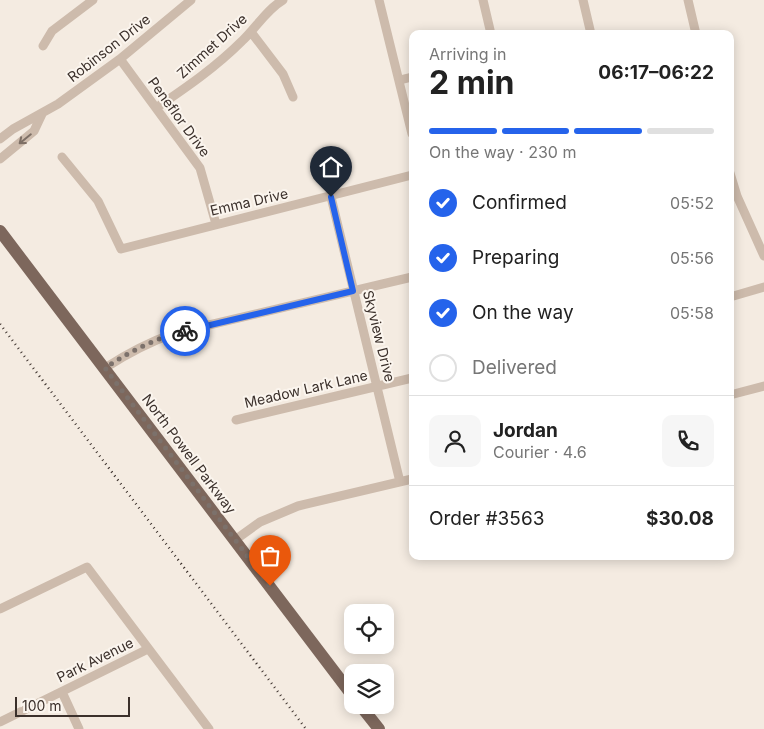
<!DOCTYPE html>
<html lang="en">
<head>
<meta charset="utf-8">
<style>
	body { margin:0; font-family:Inter,sans-serif; background:#f6f6f6; color:#222; height:100vh; display:flex; flex-direction:column; font-size:19px; white-space:nowrap }
	* { box-sizing:border-box; margin:0 }
	p { font-size:16px; color:#767676 }
	.icon { flex:none; width:28px; height:28px; fill:none; stroke:currentColor; stroke-width:2; stroke-linecap:round; stroke-linejoin:round }
	.map { position:relative; flex:1; overflow:hidden }
	.drawer { position:absolute; left:409px; top:30px; width:325px; height:530px; display:flex; flex-direction:column; background:#fff; border-radius:10px; box-shadow:0 2px 12px #0003 }
	.drawer>* { flex:none }
	.fabs { position:absolute; left:344px; top:604px; display:grid; gap:10px }
	.fabs a { display:grid; place-items:center; width:50px; height:50px; border-radius:10px; background:#fff; box-shadow:0 2px 12px #0003; font-size:25px }
	.scale { position:absolute; left:15px; bottom:12px; width:115px; box-sizing:border-box; padding-left:5px; border:2px solid #3b302b; border-top:0; font-size:14px; line-height:18px; white-space:nowrap; color:#3b302b; -webkit-text-stroke:4px #fbf5ee; paint-order:stroke }
	.pin { position:absolute; display:grid; place-items:center; width:42px; height:42px; color:#fff; margin:-51px -21px; border-radius:50% 50% 50% 0; rotate:-45deg; box-shadow:0 0 5px #0007 }
	.pin .icon { rotate:45deg }
	.courier { position:absolute; display:grid; place-items:center; width:50px; height:50px; margin:-25px; border:4px solid #2563eb; border-radius:50%; background:#fff; color:#222; box-shadow:0 1px 6px #0007 }
	.head em { font-style:normal; font-weight:700 }
	.head div { display:flex; flex-direction:column-reverse }
	.head { display:flex; align-items:center; justify-content:space-between; height:85px; padding:0 20px }
	h1 { font-size:32px; font-weight:700; line-height:38px }
	.bar { display:grid; grid-template-columns:repeat(4,1fr); gap:8px 5px; align-content:center; height:60px; padding:0 20px }
	.bar i { height:6px; border-radius:4px; background:#e0e0e0 }
	.bar .active { background:#2563eb }
	.bar p { grid-column:span 4 }
	.line { display:flex; align-items:center; gap:12px; padding:0 20px; border-top:1px solid #e0e0e0 }
	.line div { flex:1 }
	.round { display:grid; place-items:center; flex:none; width:52px; height:52px; border-radius:10px; background:#f6f6f6 }
	ol { padding:0 20px; list-style:none }
	li { display:flex; align-items:center; gap:15px; height:55px }
	li p { margin-inline-start:auto }
	li .icon { padding:5px; border-radius:50%; background:#2563eb; color:#fff; stroke-width:4 }
	li:last-child { color:#767676 }
	li i { width:28px; height:28px; border:2px solid #e0e0e0; border-radius:50% }
	.map>svg:first-child { display:block }
	.lines { fill:none; stroke-linecap:round; stroke-linejoin:round }
	.minor { stroke:#cdbbac; stroke-width:9 }
	.primary { stroke:#7d675c; stroke-width:12 }
	.rail { stroke:#3b302b; stroke-width:2.5; stroke-dasharray:1 4; stroke-linecap:butt }
	.oneway { stroke:#7d6f65 }
	.done { stroke:#7c716b; stroke-width:5; stroke-dasharray:0 9 }
	.route { stroke:#2563eb; stroke-width:6 }
	.labels { text-anchor:middle; stroke-width:4; stroke-linejoin:round; paint-order:stroke }
	.street-label { font-size:14px; fill:#3b302b; stroke:#fbf5ee }
</style>
</head>
<body>
<div class="map">
<svg width="764" height="729" viewBox="0 0 764 729">
	<rect width="100%" height="100%" fill="#f4ebe1"/>
	<g class="lines">
		<path class="minor" d="M379,0l33,134
			M483,0l8,34
			M583,0l8,34
			M688,0l8,34
			M251,32l32,42 10,23
			M43,46l9,-15 41,-31
			M120,59l80,109 16,56
			M400,80l12,-3
			M156,108c31,-21 60,-41 86,-67 14,-13 24,-31 41,-41
			M0,139l13,-10 45,-25 62,-45 71,-59
			M62,157l36,44 23,48 291,-74
			M0,159l34,-28 8,-17
			M730,173l7,23 27,60
			M331,197l69,285
			M730,297l34,-10
			M105,368c23,-15 44,-26 70,-35l237,-56
			M730,395l34,-9
			M236,420l176,-42
			M235,540l25,-18 38,-16 114,-27
			M0,609l87,-42 122,162
			M62,692l17,37
			M0,722l148,-73"/>
		<path class="primary" d="M0,231l352,464
			M360,705l19,24"/>
		<path class="rail" d="M0,324l306,405"/>
	</g>
	<defs><path id="oneway-shaft" d="M-6 0H5M1.5-3L5.5 0L1.5 3" fill="none" stroke-width="1.6" stroke-linecap="round" stroke-linejoin="round" transform="scale(1.25)"/></defs>
	<use class="oneway" href="#oneway-shaft" transform="translate(25 139) rotate(141)"/>
	<g class="lines">
		<path class="done" d="M185,331c-30,7 -54,20 -80,37l165,218"/>
		<path class="route" d="M185,331l168,-40 -22,-94"/>
	</g>
	<g class="labels">
		<g class="street-label">
			<text transform="translate(212 46) rotate(-42)" y="5">Zimmet Drive</text>
			<text transform="translate(109 48) rotate(-38)" y="5">Robinson Drive</text>
			<text transform="translate(179 117) rotate(54)" y="5">Peneflor Drive</text>
			<text transform="translate(249 202) rotate(-13)" y="5">Emma Drive</text>
			<text transform="translate(379 336) rotate(76)" y="5">Skyview Drive</text>
			<text transform="translate(306 389) rotate(-13)" y="5">Meadow Lark Lane</text>
			<text transform="translate(189 454) rotate(53)" y="5">North Powell Parkway</text>
			<text transform="translate(95 660) rotate(-26)" y="5">Park Avenue</text>
		</g>
	</g>
</svg>
<div class="fabs">
<a><svg class="icon" aria-label="locate" viewBox="0 0 24 24"><circle cx="12" cy="12" r="6"/><path d="M12 2v4M12 18v4M2 12h4M18 12h4"/></svg></a>
<a><svg class="icon" aria-label="layers" viewBox="0 0 24 24"><path d="M12 4l9 5-9 5-9-5zM3 14l9 5 9-5"/></svg></a>
</div>
<div class="scale">100 m</div>
<div class="pin" style="left:270px;top:586px;background:#ea580c"><svg class="icon" aria-label="bag" viewBox="0 0 24 24"><path d="M5 8h14l-1 12H6zM9 8a3 3 0 0 1 6 0"/></svg></div>
<div class="pin" style="left:331px;top:197px;background:#1f2937"><svg class="icon" aria-label="home" viewBox="0 0 24 24"><path d="M3 11l9-7 9 7M6 9v11h12V9"/></svg></div>
<div class="courier" style="left:185px;top:331px"><svg class="icon" aria-label="bike" viewBox="0 0 24 24"><circle cx="6" cy="16" r="4"/><circle cx="18" cy="16" r="4"/><path d="M6 16l4-8h5l3 8M10 8l3 8H6M13 5h3"/></svg></div>
<section class="drawer">
<div class="head"><div><h1>2 min</h1><p>Arriving in</p></div><em>06:17–06:22</em></div>
<div class="bar"><i class="active"></i><i class="active"></i><i class="active"></i><i></i><p>On the way · 230 m</p></div>
<ol>
<li><svg class="icon" aria-label="check" viewBox="0 0 24 24"><path d="M5 12l5 5 9-10"/></svg>Confirmed<p>05:52</p></li>
<li><svg class="icon" aria-label="check" viewBox="0 0 24 24"><path d="M5 12l5 5 9-10"/></svg>Preparing<p>05:56</p></li>
<li><svg class="icon" aria-label="check" viewBox="0 0 24 24"><path d="M5 12l5 5 9-10"/></svg>On the way<p>05:58</p></li>
<li><i></i>Delivered</li>
</ol>
<div class="line" style="height:90px"><a class="round"><svg class="icon" aria-label="person" viewBox="0 0 24 24"><circle cx="12" cy="8" r="4"/><path d="M4 21q1-7 8-7t8 7"/></svg></a><div><b>Jordan</b><p>Courier · 4.6</p></div><a class="round"><svg class="icon" aria-label="phone" viewBox="0 0 24 24"><path d="M5 4h4l2 5-3 2q2 4 5 5l2-3 5 2v4C11 20 4 13 5 4z"/></svg></a></div>
<div class="line" style="height:65px"><div>Order #3563</div><b>$30.08</b></div>
</section>
</div>
</body>
</html>
